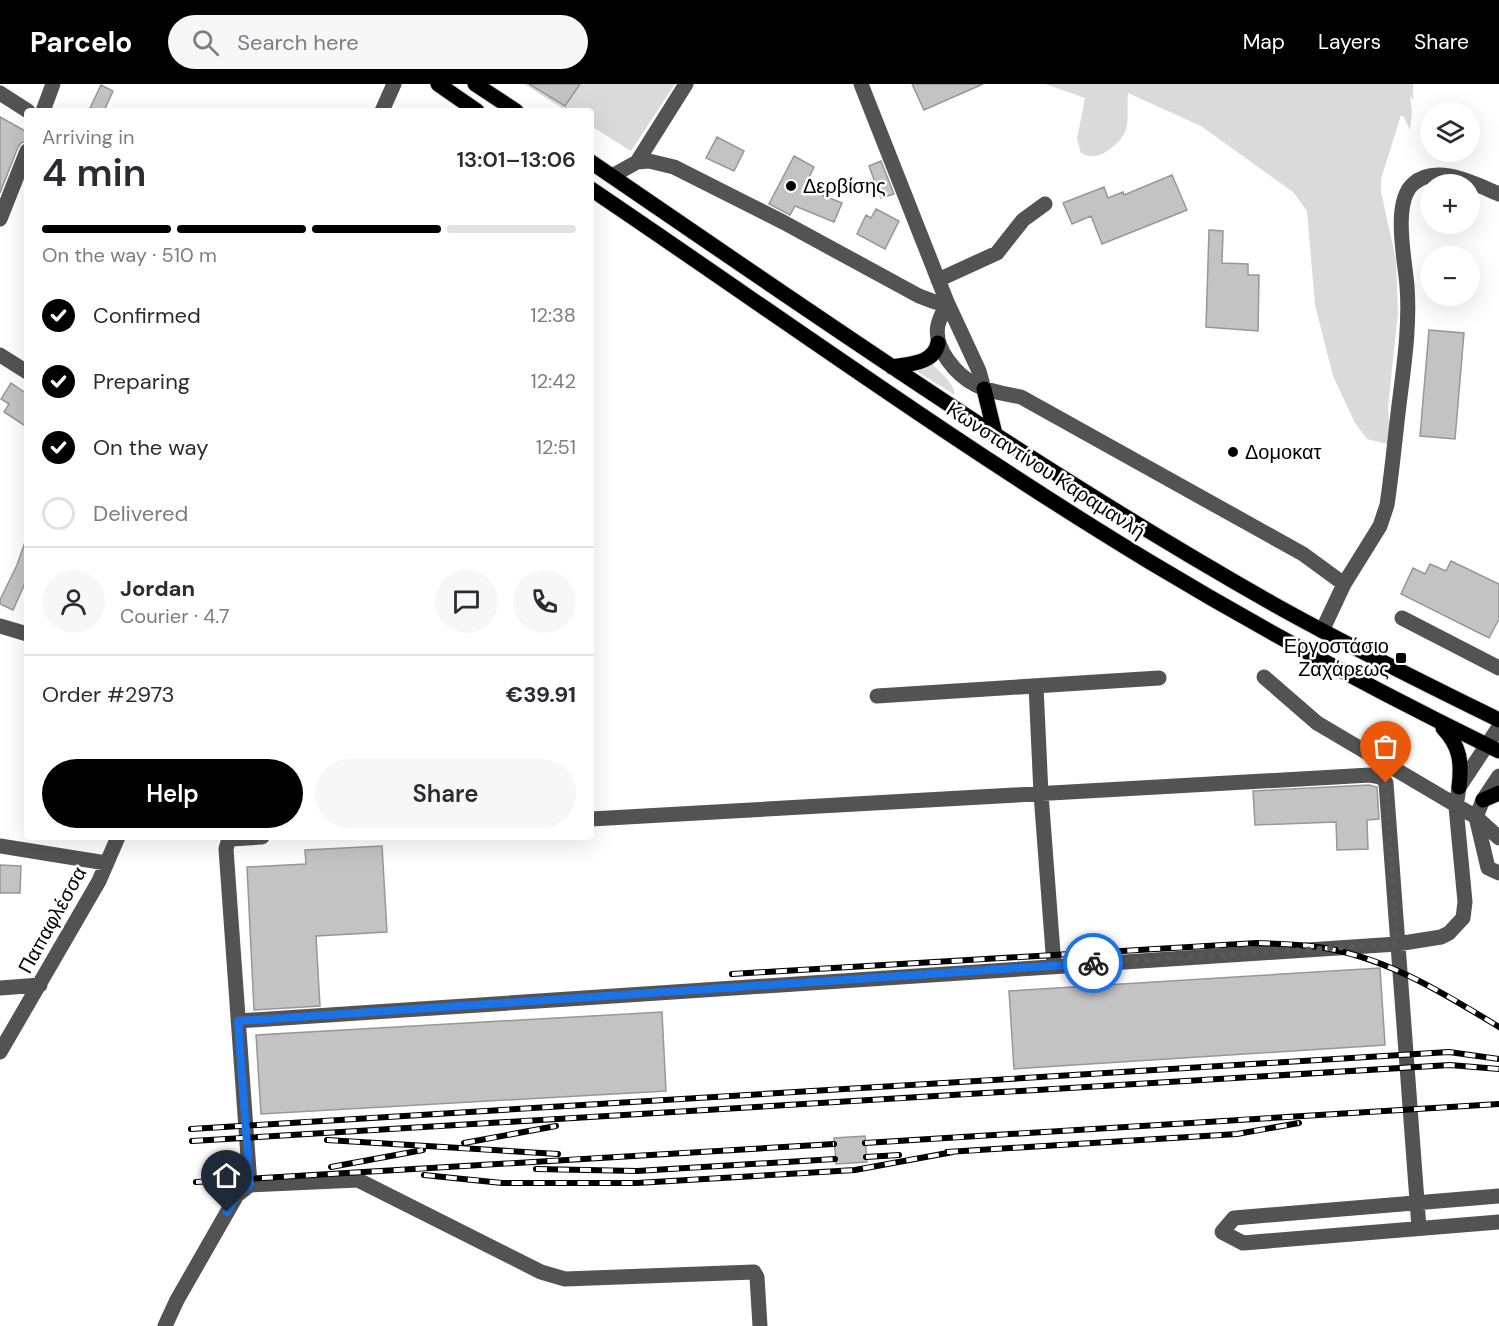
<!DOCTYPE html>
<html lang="en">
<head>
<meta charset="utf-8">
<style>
	body { margin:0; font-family:"DM Sans",sans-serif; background:#f7f7f7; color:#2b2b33; height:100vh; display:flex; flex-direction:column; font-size:22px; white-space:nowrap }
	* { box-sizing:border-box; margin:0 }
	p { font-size:20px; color:#7c7c81 }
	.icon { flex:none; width:33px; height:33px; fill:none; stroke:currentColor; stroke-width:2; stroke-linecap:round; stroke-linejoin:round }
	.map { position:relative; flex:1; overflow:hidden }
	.drawer { position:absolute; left:24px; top:24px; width:570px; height:732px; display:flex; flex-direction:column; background:#fff; border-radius:6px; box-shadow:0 6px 24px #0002 }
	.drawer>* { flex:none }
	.controls { position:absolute; left:1420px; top:18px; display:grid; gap:12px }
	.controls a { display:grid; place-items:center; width:60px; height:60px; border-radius:50%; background:#fff; box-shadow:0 6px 24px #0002; font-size:30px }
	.pin { position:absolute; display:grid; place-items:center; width:51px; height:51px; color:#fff; margin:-62px -26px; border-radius:50% 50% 50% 0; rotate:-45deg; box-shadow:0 0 6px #0007 }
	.pin .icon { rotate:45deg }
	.courier { position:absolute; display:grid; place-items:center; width:60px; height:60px; margin:-30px; border:4px solid #1a73e8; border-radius:50%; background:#fff; color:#222; box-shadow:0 2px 8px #0007 }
	.overview em { font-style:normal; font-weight:600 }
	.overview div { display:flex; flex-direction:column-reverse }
	.overview { display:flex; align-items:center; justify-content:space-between; height:102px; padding:0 18px }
	h1 { font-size:39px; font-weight:600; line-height:45px }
	.bar { display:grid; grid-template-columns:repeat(4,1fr); gap:9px 6px; align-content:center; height:72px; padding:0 18px }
	.bar i { height:8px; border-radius:4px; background:#e1e1e2 }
	.bar .on { background:#000 }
	.bar p { grid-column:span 4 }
	.line { display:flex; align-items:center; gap:15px; padding:0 18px; border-top:2px solid #e1e1e2 }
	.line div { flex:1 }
	.round { display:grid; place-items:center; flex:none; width:63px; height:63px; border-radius:32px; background:#f7f7f7 }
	ol { padding:0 18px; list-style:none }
	li { display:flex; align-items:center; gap:18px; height:66px }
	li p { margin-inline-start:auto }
	li .icon { padding:6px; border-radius:50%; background:#000; color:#fff; stroke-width:4 }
	li:last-child { color:#7c7c81 }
	li i { width:33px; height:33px; border:3px solid #e1e1e2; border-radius:50% }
	.cta { display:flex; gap:12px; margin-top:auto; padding:12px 18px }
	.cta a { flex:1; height:69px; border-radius:36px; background:#000; color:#fff; font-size:24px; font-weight:600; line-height:69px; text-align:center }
	.cta a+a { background:#f7f7f7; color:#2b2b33 }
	header { display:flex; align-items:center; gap:36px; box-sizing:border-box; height:84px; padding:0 30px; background:#000; color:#fff }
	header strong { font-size:28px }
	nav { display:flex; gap:33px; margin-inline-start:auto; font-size:21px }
	.search { width:420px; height:54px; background:#f7f7f7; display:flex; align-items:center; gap:15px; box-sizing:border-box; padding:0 21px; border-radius:33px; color:#7c7c81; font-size:22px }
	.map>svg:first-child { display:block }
	.green { fill:#dadada }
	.building { fill:#c3c3c3; stroke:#979797; stroke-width:1.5 }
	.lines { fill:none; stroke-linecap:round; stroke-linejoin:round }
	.major-casing { stroke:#dbdbdb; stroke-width:17 }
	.minor { stroke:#535353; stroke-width:15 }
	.major { stroke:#000; stroke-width:15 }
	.rail-casing { stroke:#000; stroke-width:6 }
	.rail { stroke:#fff; stroke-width:4; stroke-dasharray:11; stroke-linecap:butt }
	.done { stroke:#595959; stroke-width:6; stroke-dasharray:0 10.8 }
	.route { stroke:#1a73e8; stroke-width:8 }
	.poi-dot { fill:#000; stroke:#fff; stroke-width:2 }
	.labels { text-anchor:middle; stroke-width:5; stroke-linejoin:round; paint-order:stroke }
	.poi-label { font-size:20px; fill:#000; stroke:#fff; text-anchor:start }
	.street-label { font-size:20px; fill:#000; stroke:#fff }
</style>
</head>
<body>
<header>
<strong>Parcelo</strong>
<div class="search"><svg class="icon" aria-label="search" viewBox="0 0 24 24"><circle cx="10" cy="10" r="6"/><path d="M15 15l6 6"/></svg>Search here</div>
<nav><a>Map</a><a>Layers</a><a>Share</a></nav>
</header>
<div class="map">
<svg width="1499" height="1242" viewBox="0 0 1499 1242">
	<rect width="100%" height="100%" fill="#fff"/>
	<path class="green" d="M524,0h151l-44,67 -40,-25v-15h-24z
		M1045,0h368v16l-3,-4 2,16 -2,18 -6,-13 -3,-2 -20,64v13l15,68 2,53 -10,94 1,14 3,7 -1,17 -24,-6 -12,-16 -22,-47 -18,-71 -8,-94 -14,-19 -92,-66 -73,-33c-2,28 6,40 -21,58 -8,6 -18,7 -26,2l-4,-14 8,-41z
		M927,281h6c9,9 20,17 22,30l-42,-26z"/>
	<path class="building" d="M529,0h51l-15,22z
		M912,0h71l-59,26z
		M101,1l12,6 -9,20 -14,-3z
		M0,33l27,15v9l-6,2 -3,4 -18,46z
		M717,53l27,14 -10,20 -28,-13z
		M794,72l20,11 -10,21 38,15 -8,19 -39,-16 -5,9 -21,-11z
		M881,77l13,33 -13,4 -12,-32z
		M1172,91l15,35 -85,34 -11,-28 -19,8 -9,-21 41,-16 4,11 15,-6 1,3z
		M876,125l23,12 -14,28 -28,-15 9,-19 5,3z
		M1209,146l14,1 -1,32 26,1v11h11l-1,56 -52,-4z
		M1429,246l35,3 -9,106 -35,-3z
		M11,299l16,11v33l-23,-15 5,-8 -8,-5z
		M25,458h2v37l-14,31 -13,-6v-4l17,-35z
		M1451,477l48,23v35l-10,19 -88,-44 12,-26 12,6 5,-10 16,7z
		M1369,701l8,2 2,32 -12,1 1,29 -31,1 -1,-28 -81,3 -2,-34z
		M382,762l5,86 -71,4 4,70 -66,4 -7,-143 59,-3 -1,-14z
		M0,781l21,1 -1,27h-20z
		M1380,884l5,77 -371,24 -5,-78z
		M662,928l4,79 -405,23 -5,-79z
		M865,1052l2,26 -31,2 -2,-26z"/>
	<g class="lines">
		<defs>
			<path id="major" d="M438,0l39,27
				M475,0l41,27
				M591,78c224,153 447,309 684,443 73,41 149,78 224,115
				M591,105c185,125 367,257 559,373 113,68 230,131 349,189
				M892,283c17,-3 42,-3 46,-24
				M984,305l11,45
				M1443,644c17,18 19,34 16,59
				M1483,716l16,-7"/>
		</defs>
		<use href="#major" class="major-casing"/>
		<path class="minor" d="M861,0l86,218 32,69 5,18
			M0,9l28,18
			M43,27l10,-27
			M382,27l12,-27
			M637,78l12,-1 25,6 109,55 136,74 16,6h12
			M612,92l25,-14 49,-78
			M0,135l27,-68
			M938,196l59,-27 26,-33 22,-16
			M947,218c-3,8 -7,15 -9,23 -5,23 18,50 38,60 14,7 30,9 45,12l282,157 41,30
			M0,271l27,17
			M1402,534l97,50
			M0,542l27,8
			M1322,547l22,-47 36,-58 7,-21c5,-33 8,-67 12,-100 5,-40 11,-79 8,-119 -2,-26 -15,-83 6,-102 23,-21 62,0 86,10
			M1264,593l53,46 159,94 23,21
			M1036,602l5,108 13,172
			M877,612l282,-18
			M1499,692l-16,24 -7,17 12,51 11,5
			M591,735l779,-44 11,2 5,6 33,445
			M0,762l106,17
			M0,904l40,-3
			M238,937l1159,-77 44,-7 8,-4 14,-15 2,-16 -9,-95 3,-20 40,-60
			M0,968l99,-171 19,-44
			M250,1101l108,-5 183,92 24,7 189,-7 3,5 3,49
			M1499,1112l-265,22 -12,14 21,11 256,-21
			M165,1242l12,-26 60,-105 13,-10 -24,-336 2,-7 3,-3 31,-2"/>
		<use href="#major" class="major"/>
		<defs>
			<path id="rail" d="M732,890l525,-31c24,1 49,1 73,6 62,12 115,45 169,78
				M191,1045l1258,-77 50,7
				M327,1056l231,14
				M192,1057l1258,-76 49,4
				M464,1059l92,-17
				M865,1059l634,-39
				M947,1068l290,-18 62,-11
				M866,1073l33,-2
				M331,1083l92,-17
				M536,1085l101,2 198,-12
				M424,1091l78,8h135l218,-13 98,-18
				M196,1098l638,-38"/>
		</defs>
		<use href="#rail" class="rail-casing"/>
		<use href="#rail" class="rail"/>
	</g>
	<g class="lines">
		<path class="done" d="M1093,879l304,-19 -11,-161"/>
		<path class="route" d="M227,1128l10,-17 13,-10 -12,-164 855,-58"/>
	</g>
	<g class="poi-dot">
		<circle cx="791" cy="102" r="6"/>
		<circle cx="1233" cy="368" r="6"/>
		<rect x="1395" y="568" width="12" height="12" rx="3"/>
	</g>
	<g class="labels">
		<g class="poi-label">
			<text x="803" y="109">Δερβίσης</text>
			<text x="1245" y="375">Δομοκατ</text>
			<text x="1389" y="569" text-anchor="end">Εργοστάσιο<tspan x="1389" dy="23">Ζαχάρεως</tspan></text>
		</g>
		<g class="street-label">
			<text transform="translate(1046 386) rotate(33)" y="7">Κωνσταντίνου Καραμανλή</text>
			<text transform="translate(52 836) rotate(-61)" y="7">Παπαφλέσσα</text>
		</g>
	</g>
</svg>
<div class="controls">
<a><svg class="icon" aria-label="layers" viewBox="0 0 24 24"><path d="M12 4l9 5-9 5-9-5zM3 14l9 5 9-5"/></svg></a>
<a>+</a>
<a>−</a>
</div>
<div class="pin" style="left:1386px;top:699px;background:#ea580c"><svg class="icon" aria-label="bag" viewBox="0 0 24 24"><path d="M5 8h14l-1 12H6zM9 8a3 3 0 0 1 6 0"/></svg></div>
<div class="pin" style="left:227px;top:1128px;background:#1f2937"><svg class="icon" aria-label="home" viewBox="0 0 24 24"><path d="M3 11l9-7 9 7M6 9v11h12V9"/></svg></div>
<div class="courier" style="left:1093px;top:879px"><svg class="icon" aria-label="bike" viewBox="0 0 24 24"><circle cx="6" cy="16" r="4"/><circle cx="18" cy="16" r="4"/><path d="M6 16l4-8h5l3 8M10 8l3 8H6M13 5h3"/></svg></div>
<section class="drawer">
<div class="overview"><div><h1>4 min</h1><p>Arriving in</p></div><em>13:01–13:06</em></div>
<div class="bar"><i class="on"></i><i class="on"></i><i class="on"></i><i></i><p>On the way · 510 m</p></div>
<ol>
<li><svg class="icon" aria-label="check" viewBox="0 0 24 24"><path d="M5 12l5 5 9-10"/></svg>Confirmed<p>12:38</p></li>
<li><svg class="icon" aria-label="check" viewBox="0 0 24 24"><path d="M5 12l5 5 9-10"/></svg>Preparing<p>12:42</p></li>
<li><svg class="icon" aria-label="check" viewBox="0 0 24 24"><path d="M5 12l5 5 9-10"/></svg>On the way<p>12:51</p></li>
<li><i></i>Delivered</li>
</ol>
<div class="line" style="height:108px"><a class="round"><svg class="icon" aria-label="person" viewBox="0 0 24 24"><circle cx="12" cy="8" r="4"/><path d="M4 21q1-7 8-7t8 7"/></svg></a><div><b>Jordan</b><p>Courier · 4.7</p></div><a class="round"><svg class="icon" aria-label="chat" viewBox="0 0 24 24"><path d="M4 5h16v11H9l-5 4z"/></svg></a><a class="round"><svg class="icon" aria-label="phone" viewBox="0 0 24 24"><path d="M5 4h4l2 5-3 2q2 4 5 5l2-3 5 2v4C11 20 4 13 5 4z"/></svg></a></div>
<div class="line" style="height:78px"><div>Order #2973</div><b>€39.91</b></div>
<div class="cta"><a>Help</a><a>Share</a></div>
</section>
</div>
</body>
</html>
